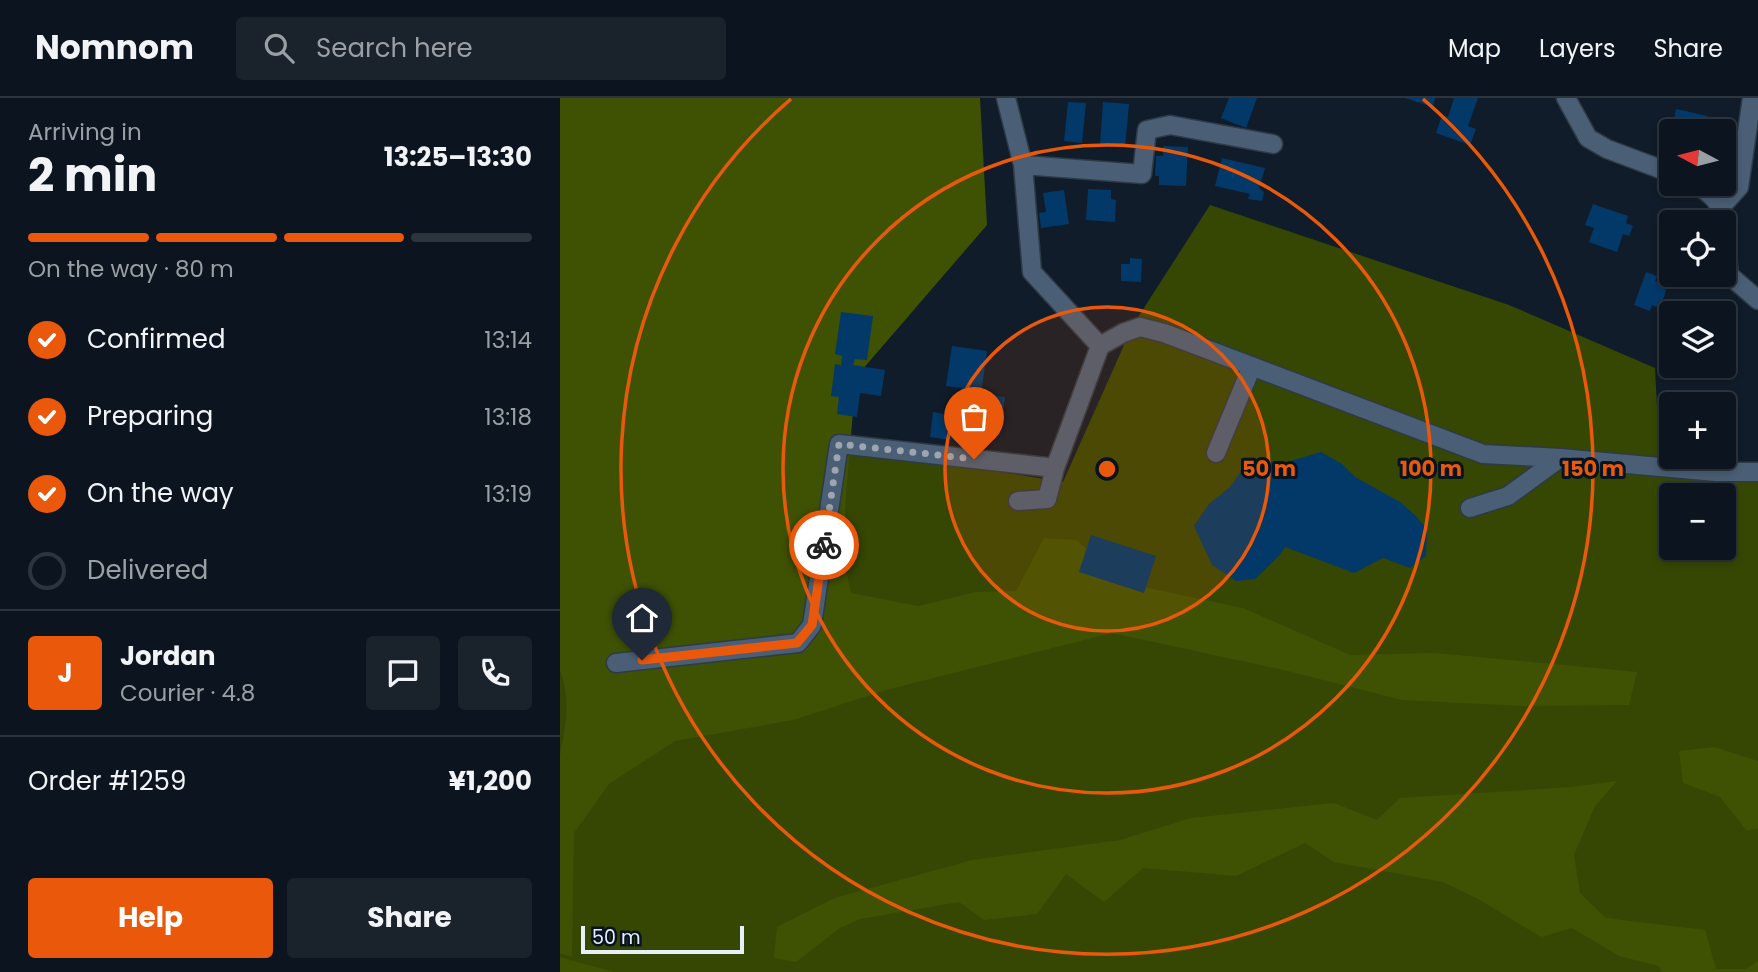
<!DOCTYPE html>
<html lang="en">
<head>
<meta charset="utf-8">
<style>
	body { margin:0; font-family:Poppins,sans-serif; background:#1a222c; color:#f1f3f6; height:100vh; display:flex; flex-direction:column; font-size:26px; white-space:nowrap }
	* { box-sizing:border-box; margin:0 }
	p { font-size:23px; color:#9a9fa4 }
	.icon { flex:none; width:38px; height:38px; fill:none; stroke:currentColor; stroke-width:2; stroke-linecap:round; stroke-linejoin:round }
	.map { position:relative; flex:1; overflow:hidden }
	.drawer { display:flex; flex-direction:column; background:#0c151f; width:560px }
	.drawer>* { flex:none }
	.needle { width:46px; rotate:277deg }
	.fabs { position:absolute; left:1099px; top:21px; display:grid; gap:14px }
	.fabs a { display:grid; place-items:center; width:77px; height:77px; border-radius:7px; background:#0c151f; box-shadow:0 4px 10px #0003,0 0 0 2px #2c343d; font-size:35px }
	.scale { position:absolute; left:21px; bottom:18px; width:163px; box-sizing:border-box; padding-left:7px; border:4px solid #e7eff8; border-top:0; font-size:19px; line-height:24px; white-space:nowrap; color:#e7eff8; -webkit-text-stroke:5px #071320; paint-order:stroke }
	.pin { position:absolute; display:grid; place-items:center; width:60px; height:60px; color:#fff; margin:-72px -30px; border-radius:50% 50% 50% 0; rotate:-45deg; box-shadow:0 0 7px #0007 }
	.pin .icon { rotate:45deg }
	.courier { position:absolute; display:grid; place-items:center; width:70px; height:70px; margin:-35px; border:5px solid #ea580c; border-radius:50%; background:#fff; color:#222; box-shadow:0 2px 9px #0007 }
	.head em { font-style:normal; font-weight:700 }
	.head div { display:flex; flex-direction:column-reverse }
	.head { display:flex; align-items:center; justify-content:space-between; height:119px; padding:0 28px }
	h1 { font-size:46px; font-weight:700; line-height:52px }
	.bar { display:grid; grid-template-columns:repeat(4,1fr); gap:10px 7px; align-content:center; height:84px; padding:0 28px }
	.bar i { height:9px; border-radius:5px; background:#2c343d }
	.bar .current { background:#ea580c }
	.bar p { grid-column:span 4 }
	.line { display:flex; align-items:center; gap:18px; padding:0 28px; border-top:2px solid #2c343d }
	.line div { flex:1 }
	.round { display:grid; place-items:center; flex:none; width:74px; height:74px; border-radius:7px; background:#1a222c }
	ol { padding:0 28px; list-style:none }
	li { display:flex; align-items:center; gap:21px; height:77px }
	li p { margin-inline-start:auto }
	li .icon { padding:7px; border-radius:50%; background:#ea580c; color:#fff; stroke-width:4 }
	li:last-child { color:#9a9fa4 }
	li i { width:38px; height:38px; border:4px solid #2c343d; border-radius:50% }
	.primary-button { display:flex; gap:14px; margin-top:auto; padding:14px 28px }
	.primary-button a { flex:1; height:80px; border-radius:7px; background:#ea580c; color:#fff; font-size:28px; font-weight:700; line-height:80px; text-align:center }
	.primary-button a+a { background:#1a222c; color:#f1f3f6 }
	header { display:flex; align-items:center; gap:42px; box-sizing:border-box; height:98px; padding:0 35px; background:#0c151f; border-bottom:2px solid #2c343d }
	header strong { font-size:33px }
	nav { display:flex; gap:38px; margin-inline-start:auto; font-size:24px }
	.search { width:490px; height:63px; background:#1a222c; display:flex; align-items:center; gap:18px; box-sizing:border-box; padding:0 24px; border-radius:7px; color:#9a9fa4; font-size:26px }
	main { display:flex; flex:1; min-height:0 }
	.map>svg:first-child { display:block }
	.green { fill:#364703; fill-rule:evenodd }
	.forest { fill:#3f5204 }
	.building { fill:#023969 }
	.lines { fill:none; stroke-linecap:round; stroke-linejoin:round }
	.street-casing { stroke:#2e3a46; stroke-width:21 }
	.street { stroke:#4a5f75; stroke-width:18 }
	.done { stroke:#9ca5b0; stroke-width:7; stroke-dasharray:0 12.6 }
	.route { stroke:#ea580c; stroke-width:9 }
	.ring { fill:none; stroke:#e8590c; stroke-width:3.5 }
	.centre { fill:#e8590c; stroke:#071320; stroke-width:3.5 }
	.ring-label { font-size:21px; text-anchor:middle; font-weight:bold; fill:#e8590c; stroke:#071320; stroke-width:6; stroke-linejoin:round; paint-order:stroke }
</style>
</head>
<body>
<header>
<strong>Nomnom</strong>
<div class="search"><svg class="icon" aria-label="search" viewBox="0 0 24 24"><circle cx="10" cy="10" r="6"/><path d="M15 15l6 6"/></svg>Search here</div>
<nav><a>Map</a><a>Layers</a><a>Share</a></nav>
</header>
<main>
<section class="drawer">
<div class="head"><div><h1>2 min</h1><p>Arriving in</p></div><em>13:25–13:30</em></div>
<div class="bar"><i class="current"></i><i class="current"></i><i class="current"></i><i></i><p>On the way · 80 m</p></div>
<ol>
<li><svg class="icon" aria-label="check" viewBox="0 0 24 24"><path d="M5 12l5 5 9-10"/></svg>Confirmed<p>13:14</p></li>
<li><svg class="icon" aria-label="check" viewBox="0 0 24 24"><path d="M5 12l5 5 9-10"/></svg>Preparing<p>13:18</p></li>
<li><svg class="icon" aria-label="check" viewBox="0 0 24 24"><path d="M5 12l5 5 9-10"/></svg>On the way<p>13:19</p></li>
<li><i></i>Delivered</li>
</ol>
<div class="line" style="height:126px"><b class="round" style="background:#ea580c;color:#fff">J</b><div><b>Jordan</b><p>Courier · 4.8</p></div><a class="round"><svg class="icon" aria-label="chat" viewBox="0 0 24 24"><path d="M4 5h16v11H9l-5 4z"/></svg></a><a class="round"><svg class="icon" aria-label="phone" viewBox="0 0 24 24"><path d="M5 4h4l2 5-3 2q2 4 5 5l2-3 5 2v4C11 20 4 13 5 4z"/></svg></a></div>
<div class="line" style="height:91px"><div>Order #1259</div><b>¥1,200</b></div>
<div class="primary-button"><a>Help</a><a>Share</a></div>
</section>
<div class="map">
<svg width="1198" height="874" viewBox="0 0 1198 874">
	<rect width="100%" height="100%" fill="#101c29"/>
	<path class="green" d="M650,107l299,100 146,63 4,78 12,4v7h20l67,22v493h-1198v-563l289,39 214,34 70,-157zM1111,397h53v53h-53z"/>
	<path class="forest" d="M0,0h420l7,127 -131,152 -10,117 -3,63 8,36 67,13 57,-14 41,-1 28,-53 32,2 54,44 113,24 107,47 85,-2 202,19 -8,33 -106,1 -121,-6 -118,-30 -172,-37 -226,57 -93,30 -118,21 -66,43 -35,49 -2,124 -12,-4v-198c6,-29 11,-57 0,-85z
		M1154,649l44,14v68l-12,1 -26,-33 -37,-14 -4,-32z
		M1057,683l-22,25 -21,49 6,38 26,25 99,12 11,39h30l12,-8v11h-96l-3,-6 -40,-10 -47,-28 -31,9 -61,-37 -37,-18 -109,-20 -29,-19 -69,33 -93,-8 -39,34 -38,-28 -29,40 -53,6 -25,-18 -99,17 -20,9 -44,34 -22,-4 3,-31 58,-29 137,-38 148,-20 71,-22 143,-15 43,17 23,-22 171,-11z
		M0,859l54,15h-54z"/>
	<path class="building" d="M669,0h28l-11,30 -25,-10z
		M845,0h30l-2,9z
		M894,0h24l-10,28 8,3 -6,16 -34,-12 6,-18 6,2z
		M508,4l18,1 -4,40 -18,-2z
		M543,4l26,2 -4,43 -25,-2z
		M1116,11l32,7 -4,15h-32z
		M603,48l25,1 -2,39 -27,-1v-9h-4l1,-20h7z
		M662,60l43,10 -6,20 5,4 -2,9 -14,-2 2,-5 -35,-8z
		M528,91l23,1v9l5,1 -1,22 -29,-2z
		M504,92l5,34 -28,4 -2,-15 7,-1 -3,-19z
		M1033,106l35,12 -2,7 7,3 -4,10 -6,-2 -6,18 -28,-10 5,-14 -9,-3z
		M570,160l12,1 -1,23 -20,-1v-17h9z
		M1086,174l11,4 -2,5 13,4 -8,23 -8,-3 -2,6 -16,-6z
		M281,214l32,4 -6,44 -12,-1 -2,6 32,5 -4,26 -21,-3 -3,24 -20,-3 2,-17 -8,-1 4,-32 6,1 1,-9 -7,-2z
		M392,248l35,5 -6,43 24,3 -5,38 -39,-5 1,-5 -9,-1 -2,16 -21,-3 3,-25 25,4 3,-28 -15,-2z
		M761,354l21,12 13,13 45,25 16,14 11,13 -1,27 -16,12 -27,-10 -29,15 -69,-26 -6,9 -24,23 -19,2 -24,-16 -18,-39 15,-22 21,-17 13,-18 19,-9 18,4z
		M531,437l65,21 -12,37 -65,-21z"/>
	<g class="lines">
		<defs>
			<path id="street" d="M446,0l17,67 9,107 68,74
				M1006,0l22,40 19,11 64,24
				M463,67l119,9 5,-44 23,-5 103,19
				M1136,86c14,10 25,17 27,35
				M1161,109l18,-20 13,-89
				M1164,131l5,46 29,25
				M656,355l36,-87
				M458,403l29,-2 8,-31 45,-122 23,-13 17,-6 24,6 319,121 77,4 156,14h42
				M910,410l38,-12 52,-38
				M56,565l182,-20 14,-18 27,-181 216,24"/>
		</defs>
		<use href="#street" class="street-casing"/>
		<use href="#street" class="street"/>
	</g>
	<g class="lines">
		<path class="done" d="M264,447l15,-101 135,15"/>
		<path class="route" d="M82,562l155,-17 15,-18 12,-80"/>
	</g>
	<circle cx="547" cy="371" r="162" fill="#e8590c" fill-opacity=".12"/>
	<g class="ring">
		<circle cx="547" cy="371" r="162"/>
		<circle cx="547" cy="371" r="324"/>
		<path d="M863 1A486 486 0 1 1 231 1"/>
	</g>
	<circle cx="547" cy="371" r="10" class="centre"/>
	<g class="ring-label">
		<text x="709" y="378">50 m</text>
		<text x="871" y="378">100 m</text>
		<text x="1033" y="378">150 m</text>
	</g>
</svg>
<div class="fabs">
<a><svg class="needle" viewBox="-14 -14 28 28"><path d="M0-13l5 13h-10z" fill="#e53935"/><path d="M0 13l5-13h-10z" fill="#9a9fa4"/></svg></a>
<a><svg class="icon" aria-label="locate" viewBox="0 0 24 24"><circle cx="12" cy="12" r="6"/><path d="M12 2v4M12 18v4M2 12h4M18 12h4"/></svg></a>
<a><svg class="icon" aria-label="layers" viewBox="0 0 24 24"><path d="M12 4l9 5-9 5-9-5zM3 14l9 5 9-5"/></svg></a>
<a>+</a>
<a>−</a>
</div>
<div class="scale">50 m</div>
<div class="pin" style="left:414px;top:361px;background:#ea580c"><svg class="icon" aria-label="bag" viewBox="0 0 24 24"><path d="M5 8h14l-1 12H6zM9 8a3 3 0 0 1 6 0"/></svg></div>
<div class="pin" style="left:82px;top:562px;background:#1f2937"><svg class="icon" aria-label="home" viewBox="0 0 24 24"><path d="M3 11l9-7 9 7M6 9v11h12V9"/></svg></div>
<div class="courier" style="left:264px;top:447px"><svg class="icon" aria-label="bike" viewBox="0 0 24 24"><circle cx="6" cy="16" r="4"/><circle cx="18" cy="16" r="4"/><path d="M6 16l4-8h5l3 8M10 8l3 8H6M13 5h3"/></svg></div>
</div>
</main>
</body>
</html>
